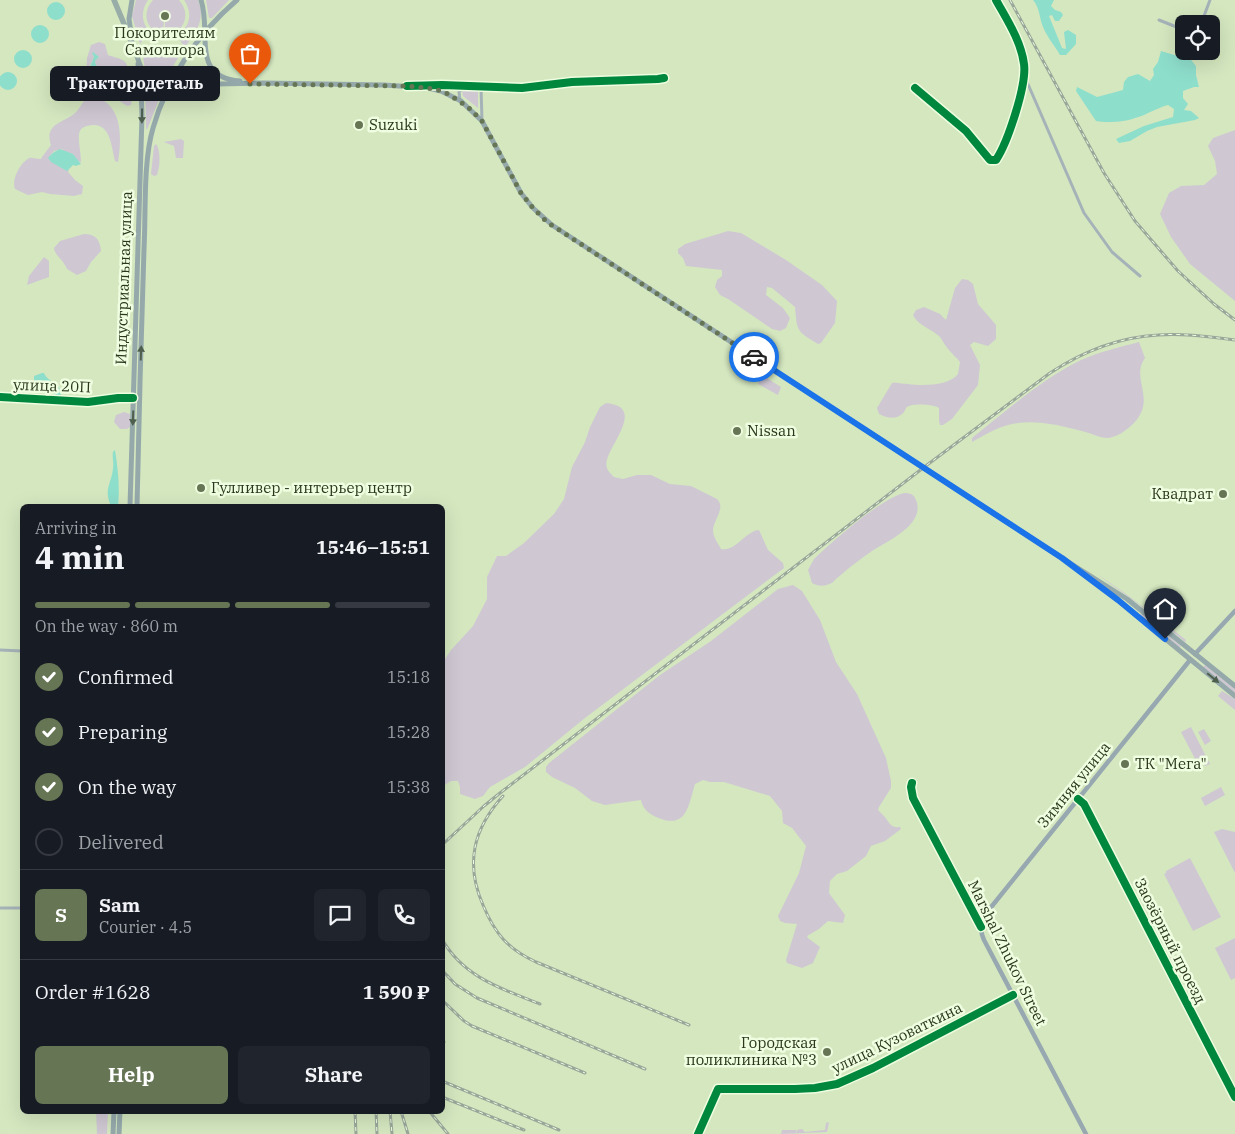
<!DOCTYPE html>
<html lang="en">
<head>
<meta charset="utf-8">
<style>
	body { margin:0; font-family:"IBM Plex Serif",serif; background:#20242c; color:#f1f3f6; height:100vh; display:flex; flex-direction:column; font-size:19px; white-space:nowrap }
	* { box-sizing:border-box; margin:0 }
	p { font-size:16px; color:#9ea1a6 }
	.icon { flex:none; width:28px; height:28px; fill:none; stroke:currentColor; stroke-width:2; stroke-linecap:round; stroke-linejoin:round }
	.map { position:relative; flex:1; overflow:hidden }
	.details { position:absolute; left:20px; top:504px; width:425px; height:610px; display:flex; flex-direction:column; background:#171b24; border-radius:8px; box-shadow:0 5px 20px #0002 }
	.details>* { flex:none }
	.controls { position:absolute; left:1175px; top:15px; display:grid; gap:10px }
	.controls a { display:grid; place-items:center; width:45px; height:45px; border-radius:8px; background:#171b24; box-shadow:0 5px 20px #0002; font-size:25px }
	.pin { position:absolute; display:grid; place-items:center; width:42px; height:42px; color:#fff; margin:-51px -21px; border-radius:50% 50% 50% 0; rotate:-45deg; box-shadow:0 0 5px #0007 }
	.pin .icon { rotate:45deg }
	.courier { position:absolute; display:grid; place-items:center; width:50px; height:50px; margin:-25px; border:4px solid #1a73e8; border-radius:50%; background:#fff; color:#222; box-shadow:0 1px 6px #0007 }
	.bubble { position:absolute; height:35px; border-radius:8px; background:#171b24; box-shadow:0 5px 20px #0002; font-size:16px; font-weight:800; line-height:35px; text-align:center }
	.overview em { font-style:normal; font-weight:800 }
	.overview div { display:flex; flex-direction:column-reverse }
	.overview { display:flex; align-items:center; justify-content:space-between; height:85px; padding:0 15px }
	h1 { font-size:32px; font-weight:800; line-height:38px }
	.bar { display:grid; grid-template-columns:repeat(4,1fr); gap:8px 5px; align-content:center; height:60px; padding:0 15px }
	.bar i { height:6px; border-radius:4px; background:#363941 }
	.bar .selected { background:#667554 }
	.bar p { grid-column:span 4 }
	.line { display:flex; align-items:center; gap:12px; padding:0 15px; border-top:1px solid #363941 }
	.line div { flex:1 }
	.round { display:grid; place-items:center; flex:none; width:52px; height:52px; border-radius:8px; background:#20242c }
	ol { padding:0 15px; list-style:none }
	li { display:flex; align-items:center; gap:15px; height:55px }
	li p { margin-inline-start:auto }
	li .icon { padding:5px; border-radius:50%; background:#667554; color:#fff; stroke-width:4 }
	li:last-child { color:#9ea1a6 }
	li i { width:28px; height:28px; border:2px solid #363941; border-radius:50% }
	.primary-button { display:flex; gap:10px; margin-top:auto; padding:10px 15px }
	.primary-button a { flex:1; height:58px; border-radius:8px; background:#667554; color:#fff; font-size:20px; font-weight:800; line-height:58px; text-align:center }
	.primary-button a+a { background:#20242c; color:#f1f3f6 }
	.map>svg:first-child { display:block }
	.green { fill:#cfc8d3; fill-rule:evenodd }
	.water { fill:#8edecc }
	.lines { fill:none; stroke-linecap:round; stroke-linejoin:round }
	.street { stroke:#a5b3b9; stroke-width:3 }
	.secondary { stroke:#97a8b0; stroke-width:4.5 }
	.primary { stroke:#95a9ab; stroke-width:5 }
	.highway { stroke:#98aca8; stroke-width:5.5 }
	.rail-casing { stroke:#99a79a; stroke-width:3 }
	.rail { stroke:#effde0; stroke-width:1; stroke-dasharray:4; stroke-linecap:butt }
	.cycleway-casing { stroke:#effde0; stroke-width:11 }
	.cycleway { stroke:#00873e; stroke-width:8 }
	.oneway { fill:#4f5f4d }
	.done { stroke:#667554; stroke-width:5; stroke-dasharray:0 9 }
	.route { stroke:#1a73e8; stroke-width:6 }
	.poi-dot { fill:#667554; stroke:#effde0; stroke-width:2 }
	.labels { text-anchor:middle; stroke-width:5; stroke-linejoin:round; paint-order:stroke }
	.poi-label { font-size:15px; fill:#2a371a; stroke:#effde0; text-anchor:start }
	.street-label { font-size:15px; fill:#2a371a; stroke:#effde0 }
</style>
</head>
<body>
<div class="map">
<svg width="1235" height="1134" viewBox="0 0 1235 1134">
	<rect width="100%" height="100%" fill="#d4e7bf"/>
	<path class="green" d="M136,0h12c-7,10 -7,22 1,31l-9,13 -8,-28z
		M153,0h26c13,14 5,34 -14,35v-15l4,-4 -1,-3 -3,-1 -3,1 -1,3 3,4 -1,15c-17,-5 -22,-22 -10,-35z
		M184,0h14c8,20 -2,32 -14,48l-6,-13c12,-9 15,-22 6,-35z
		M206,0h23l-17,18h-3z
		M99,42l6,2 3,11c5,2 12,3 16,6 7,5 9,36 7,44l-4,1 -9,-6 -32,-25 1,-17 4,-13zM92,53l7,4 -4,4c1,8 6,8 11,14v9h-2l-3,-5h-9l-3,-12 5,-10z
		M148,49l12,5 16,-2 2,6 -11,18 -11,3c-11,-3 -12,-14 -13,-24z
		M145,84l18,5 -16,41 -1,-3z
		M466,88l9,1 3,2v17l-15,-12 -1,-5z
		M90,96c33,5 32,40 28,66l-3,-1c-4,-17 -5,-41 -28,-35 -4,1 -7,3 -8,8 -1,8 2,19 2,28l-3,-1 -5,-7 -8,-2 -3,-3 -8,2 -5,6 20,13 1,-2 -2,4 7,8 8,6 -1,8 -8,2 -24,-2 -8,-2 -14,3 -13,-6c-4,-9 5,-26 14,-31 3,-1 8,1 12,1l1,-2 9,-12c-8,-23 16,-22 26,-34 5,-6 6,-11 13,-15z
		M1235,130v171l-45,-37 -19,-27 -11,-23 9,-21 12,-7 23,-1 13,-11 -2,-13 -7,-15 5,-8z
		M181,139l3,2 -1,17h-7l-2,-12 -10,-4z
		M156,144c5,6 4,23 1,31l-3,1 -3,-2 3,-28z
		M728,231l13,2 45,27 36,25 15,16 -2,22 -14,20 -3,1c-21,-13 -21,-12 -23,-37l-23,-19 -5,-1 -1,8 17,13 7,10 -4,10 -6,3 -8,-2 -44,-30 -8,-4 -5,-8 2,-7 5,-4v-6l-36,-4 -3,-8 -5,-5v-4l7,-5z
		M84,234c11,0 16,5 17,17l-10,11 -5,9 -9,4 -10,-6c-3,-9 -13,-14 -13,-21l6,-7z
		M44,257l5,4v16l-22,8 2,-9z
		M962,279l6,1 5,4 5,20 18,21v14l-8,7 -14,-4 -4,3 10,20 -2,20 -26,34 -9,6h-3l-1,-4v-13c-5,-4 -27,-5 -32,-1 -2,2 -2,5 -5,7 -7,6 -15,4 -23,0l-2,-6 15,-25c6,-1 10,1 16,1 14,2 41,2 50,-10l2,-12c-4,-5 -8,-8 -11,-12 -4,-4 -6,-9 -9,-13 -8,-8 -23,-12 -27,-22l3,-5 8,-3 16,7 6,6 9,-32z
		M1139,342l6,16c-15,20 12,41 -11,65 -6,6 -16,14 -26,15 -9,0 -17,-5 -26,-7 -19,-5 -44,-11 -64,-8 -17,2 -32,11 -46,19v-4c33,-26 71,-60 109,-78 18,-8 39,-13 58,-18z
		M742,362l17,11 -5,9 -17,-9z
		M762,375l19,12 -3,8 -20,-11z
		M606,403c45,4 -6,49 1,65 1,3 5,7 7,9l9,2 14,-4h14l19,9 21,2 26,13c9,9 -3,20 -4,31 0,7 5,13 8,19 15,3 24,-18 38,-19l9,20 15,13 1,5 -199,150 -60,49 -35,20 -7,9 -8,3 -15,-5v-7l-2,-6h-7l-8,5v-124l8,-12 22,-24 14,-27v-22l10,-21h9l18,-13 30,-29 10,-15 8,-32 13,-25 5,-15 10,-20z
		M124,412l6,2v13l-3,2h-7l-6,-7 2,-7z
		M904,493c6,0 10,1 12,7 10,25 -29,41 -44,51 -13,9 -29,21 -40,32 -7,3 -13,4 -20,0l-4,-13 6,-11c20,-19 65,-59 90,-66z
		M1095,573c32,20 61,44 91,67l-1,2 -48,-39z
		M793,585l9,6 18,29 16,42 21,32 29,64 5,23v7l-12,19 -1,3c2,2 4,4 6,6 6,7 6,12 16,11l1,2 -16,12 -14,5 -5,10 -19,15 -10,3 -7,7 -1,12 16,22 -2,8 -15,-2 -9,8 -12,7 1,2 12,9 -7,16 -11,5 -15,-5 -1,-3 11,-36 -12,-1 -5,-2 -2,-5 21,-43 7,-27 -14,-18 -9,-5 -1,-12 -12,-15 -46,-14h-14l-7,-2 -8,4c-7,24 -9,46 -39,33 -8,-4 -13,-8 -15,-17l-36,5 -13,-4 -17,-13 -23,-11 -6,-5v-5l3,-4 111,-88 51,-34 67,-52z
		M1141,613l40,33 -1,2 -40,-33z
		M1205,665l30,24v4l-32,-26z
		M1222,691l13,8v11l-17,-14z
		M1191,727l19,37 -5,2 -4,-7 -4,2 -3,-4 -13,-25z
		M1204,729l7,12 -6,4 -7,-13z
		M1221,787l4,8 -20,11 -4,-8z
		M1222,829l13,3v41l-21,-41z
		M1190,858l31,59 -28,14 -29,-57 2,-1v-2z
		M1235,938v40l-4,2 -16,-32z
		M96,1111h12l-1,23h-10z
		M829,1122l-2,10 -46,2 1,-4h14l1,3v-3l5,-1 3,3 20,-2 1,-7z"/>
	<path class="water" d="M1033,0h21l-3,6 4,4 6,2 2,3 -4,6h-4l-3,-6 -3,1 13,32 4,1 -2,-17 4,-2 8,5v9l-10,11h-6c-5,-9 -13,-18 -17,-28 -4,-10 -3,-19 -10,-27z
		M47 11a9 9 0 1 1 18 0a9 9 0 1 1-18 0Z
		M31 34a9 9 0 1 1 18 0a9 9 0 1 1-18 0Z
		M14 59a9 9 0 1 1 18 0a9 9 0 1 1-18 0Z
		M1161,51l30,9 5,6v9l3,12h-5l-11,4v7l5,6 -4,6 7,1 8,7 -4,2 -38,7 -10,4 -17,10 -11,2 -3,-4 28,-13 29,-9 1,-8 -6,-4c-12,3 -21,10 -33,13 -10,4 -28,5 -39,3l-20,-30 1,-4 20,10 26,-7 1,-8 4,-5 10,-3 12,7 4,-6 -1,-6 5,-7z
		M93,52l6,5 -4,4c1,8 6,9 11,14v9h-2l-3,-5 -7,2c-8,-11 -4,-13 0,-24l-2,-4z
		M-1 81a9 9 0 1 1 18 0a9 9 0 1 1-18 0Z
		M60,149l13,5 8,10 -5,2 -3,-1 -6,6 -16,-9 -3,-4c3,-4 7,-7 12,-9z
		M42,373h2c4,10 18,10 17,22h-5l-22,-14v-5z
		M115,450c3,19 5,37 3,56h-7c-8,-17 1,-23 2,-38 1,-6 -1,-11 0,-16z"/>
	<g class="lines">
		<path class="street" d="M1159,20l25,10
			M1201,24l9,-24
			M1024,75l60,138 28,39 28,24
			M423,85l99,3 50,-6 86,-3 6,-1
			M481,87l1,34
			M915,88l51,43 24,29h6c12,-18 31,-76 28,-96 -3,-23 -17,-44 -28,-64
			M460,101l-1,-9 6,-6
			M0,397l88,5 30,-4h15
			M0,650l22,1
			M912,783l-1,4 2,11 68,129
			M1078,799l6,5 151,293
			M0,908h22
			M972,910l7,3 8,-2
			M698,1134l20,-45h77l20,-1 22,-4 36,-16 140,-73"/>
		<path class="secondary" d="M1195,654l40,-43
			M1086,1134l-102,-194c-5,-11 -3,-19 4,-29l202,-251"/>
		<path class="primary" d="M201,0c11,33 -11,77 39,81
			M132,39l-3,-20 3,-19
			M135,50c5,15 8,31 25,35l103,-2 121,2 44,3 13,3 20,10 21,20 39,72 12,15 19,17 510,333 65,41 108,87
			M130,506l12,-390 -1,-29 -3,-23
			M137,506c2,-86 4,-171 7,-257 2,-37 -1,-87 9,-121 14,-49 45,-95 84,-128
			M1082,573l36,27 117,96
			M113,1134l1,-23
			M119,1134l1,-23"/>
		<path class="highway" d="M114,0l21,50"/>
		<defs>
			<path id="rail" d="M1010,0l94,173 31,48 43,50 36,33 21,16
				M503,796c-30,33 -38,68 -20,109 12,29 25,44 53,57l153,63
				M442,845l42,-39 16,-13 423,-325 127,-95c32,-21 70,-36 108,-38 26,-2 52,2 77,5
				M442,939c21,38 60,50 98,65
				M442,970l13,14 22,14 168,71
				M442,1000l22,21 8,5 113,47
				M442,1037l2,5
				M442,1081l117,49
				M442,1097l82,33
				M355,1111l1,23
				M376,1111l1,23
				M390,1111l2,23
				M401,1111l7,23
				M429,1111l19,23"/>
		</defs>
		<use href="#rail" class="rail-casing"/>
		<use href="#rail" class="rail"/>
		<defs>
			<path id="cycleway" d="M407,86l35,-1 80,3 50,-6 86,-3 6,-1
				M915,88l51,43 24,29h6c12,-18 31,-76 28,-96 -3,-23 -17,-44 -28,-64
				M0,397l88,5 30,-4h15
				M912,783l-1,4 2,11 68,129
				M1078,799l6,5 151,293
				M698,1134l20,-45h77l20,-1 22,-4 36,-16 140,-73"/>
		</defs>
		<use href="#cycleway" class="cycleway-casing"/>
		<use href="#cycleway" class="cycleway"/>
	</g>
	<defs><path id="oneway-solid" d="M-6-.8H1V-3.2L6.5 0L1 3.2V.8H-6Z" transform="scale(1.25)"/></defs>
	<g class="oneway">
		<use href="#oneway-solid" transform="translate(142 116) rotate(91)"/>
		<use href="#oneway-solid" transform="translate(141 353) rotate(-88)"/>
		<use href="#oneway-solid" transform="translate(133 418) rotate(92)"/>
		<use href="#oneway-solid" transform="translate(1213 678) rotate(39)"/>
	</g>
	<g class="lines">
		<path class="done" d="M250,84l157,2 28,3 13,5 20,13 14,14 39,72 12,15 14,14 207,135"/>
		<path class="route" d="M754,357l308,201 56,42 47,39"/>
	</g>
	<g class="poi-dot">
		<circle cx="165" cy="16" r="5"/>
		<circle cx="359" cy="125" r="5"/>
		<circle cx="737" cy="431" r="5"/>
		<circle cx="201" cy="488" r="5"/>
		<circle cx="1223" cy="494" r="5"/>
		<circle cx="1125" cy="764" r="5"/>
		<circle cx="827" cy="1052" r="5"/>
	</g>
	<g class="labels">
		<g class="poi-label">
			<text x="165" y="38" text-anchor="middle">Покорителям<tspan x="165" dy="17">Самотлора</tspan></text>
			<text x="369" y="130">Suzuki</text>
			<text x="747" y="436">Nissan</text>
			<text x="211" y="493">Гулливер - интерьер центр</text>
			<text x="1213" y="499" text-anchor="end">Квадрат</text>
			<text x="1135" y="769">ТК "Мега"</text>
			<text x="817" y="1048" text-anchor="end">Городская<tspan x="817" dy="17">поликлиника №3</tspan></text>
		</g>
		<g class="street-label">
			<text transform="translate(124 278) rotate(-88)" y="5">Индустриальная улица</text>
			<text transform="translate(52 386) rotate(2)" y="5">улица 20П</text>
			<text transform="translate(1074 785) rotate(-51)" y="5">Зимняя улица</text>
			<text transform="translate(1170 941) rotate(63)" y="5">Заозёрный проезд</text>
			<text transform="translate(1007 953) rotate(64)" y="5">Marshal Zhukov Street</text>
			<text transform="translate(897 1038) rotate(-26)" y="5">улица Кузоваткина</text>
		</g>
	</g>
</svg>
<div class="controls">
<a><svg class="icon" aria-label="locate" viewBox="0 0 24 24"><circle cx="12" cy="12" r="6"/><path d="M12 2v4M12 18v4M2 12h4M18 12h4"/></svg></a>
</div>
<div class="pin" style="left:250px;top:84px;background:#ea580c"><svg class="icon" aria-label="bag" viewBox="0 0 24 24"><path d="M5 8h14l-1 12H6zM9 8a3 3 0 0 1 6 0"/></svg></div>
<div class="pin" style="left:1165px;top:639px;background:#1f2937"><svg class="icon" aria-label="home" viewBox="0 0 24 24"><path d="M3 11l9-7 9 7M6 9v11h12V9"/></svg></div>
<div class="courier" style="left:754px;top:357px"><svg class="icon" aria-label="car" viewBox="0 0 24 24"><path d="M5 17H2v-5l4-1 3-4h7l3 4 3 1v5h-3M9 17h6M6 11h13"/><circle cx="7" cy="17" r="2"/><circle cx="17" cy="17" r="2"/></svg></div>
<div class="bubble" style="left:50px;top:66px;width:170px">Трактородеталь</div>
<section class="details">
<div class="overview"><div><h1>4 min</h1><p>Arriving in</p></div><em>15:46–15:51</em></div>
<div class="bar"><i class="selected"></i><i class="selected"></i><i class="selected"></i><i></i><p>On the way · 860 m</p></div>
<ol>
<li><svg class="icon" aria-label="check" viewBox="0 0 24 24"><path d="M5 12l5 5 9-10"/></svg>Confirmed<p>15:18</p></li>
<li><svg class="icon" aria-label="check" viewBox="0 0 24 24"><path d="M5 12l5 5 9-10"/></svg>Preparing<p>15:28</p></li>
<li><svg class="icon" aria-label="check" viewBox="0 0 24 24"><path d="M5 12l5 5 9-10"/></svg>On the way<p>15:38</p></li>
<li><i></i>Delivered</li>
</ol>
<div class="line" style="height:90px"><b class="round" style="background:#667554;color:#fff">S</b><div><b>Sam</b><p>Courier · 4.5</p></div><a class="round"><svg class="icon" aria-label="chat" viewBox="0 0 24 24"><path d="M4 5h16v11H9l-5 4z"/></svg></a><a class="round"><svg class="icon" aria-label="phone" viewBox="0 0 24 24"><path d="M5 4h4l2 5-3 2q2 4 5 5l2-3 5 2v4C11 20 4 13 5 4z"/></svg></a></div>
<div class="line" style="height:65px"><div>Order #1628</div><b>1 590 ₽</b></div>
<div class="primary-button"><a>Help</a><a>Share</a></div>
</section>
</div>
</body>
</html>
